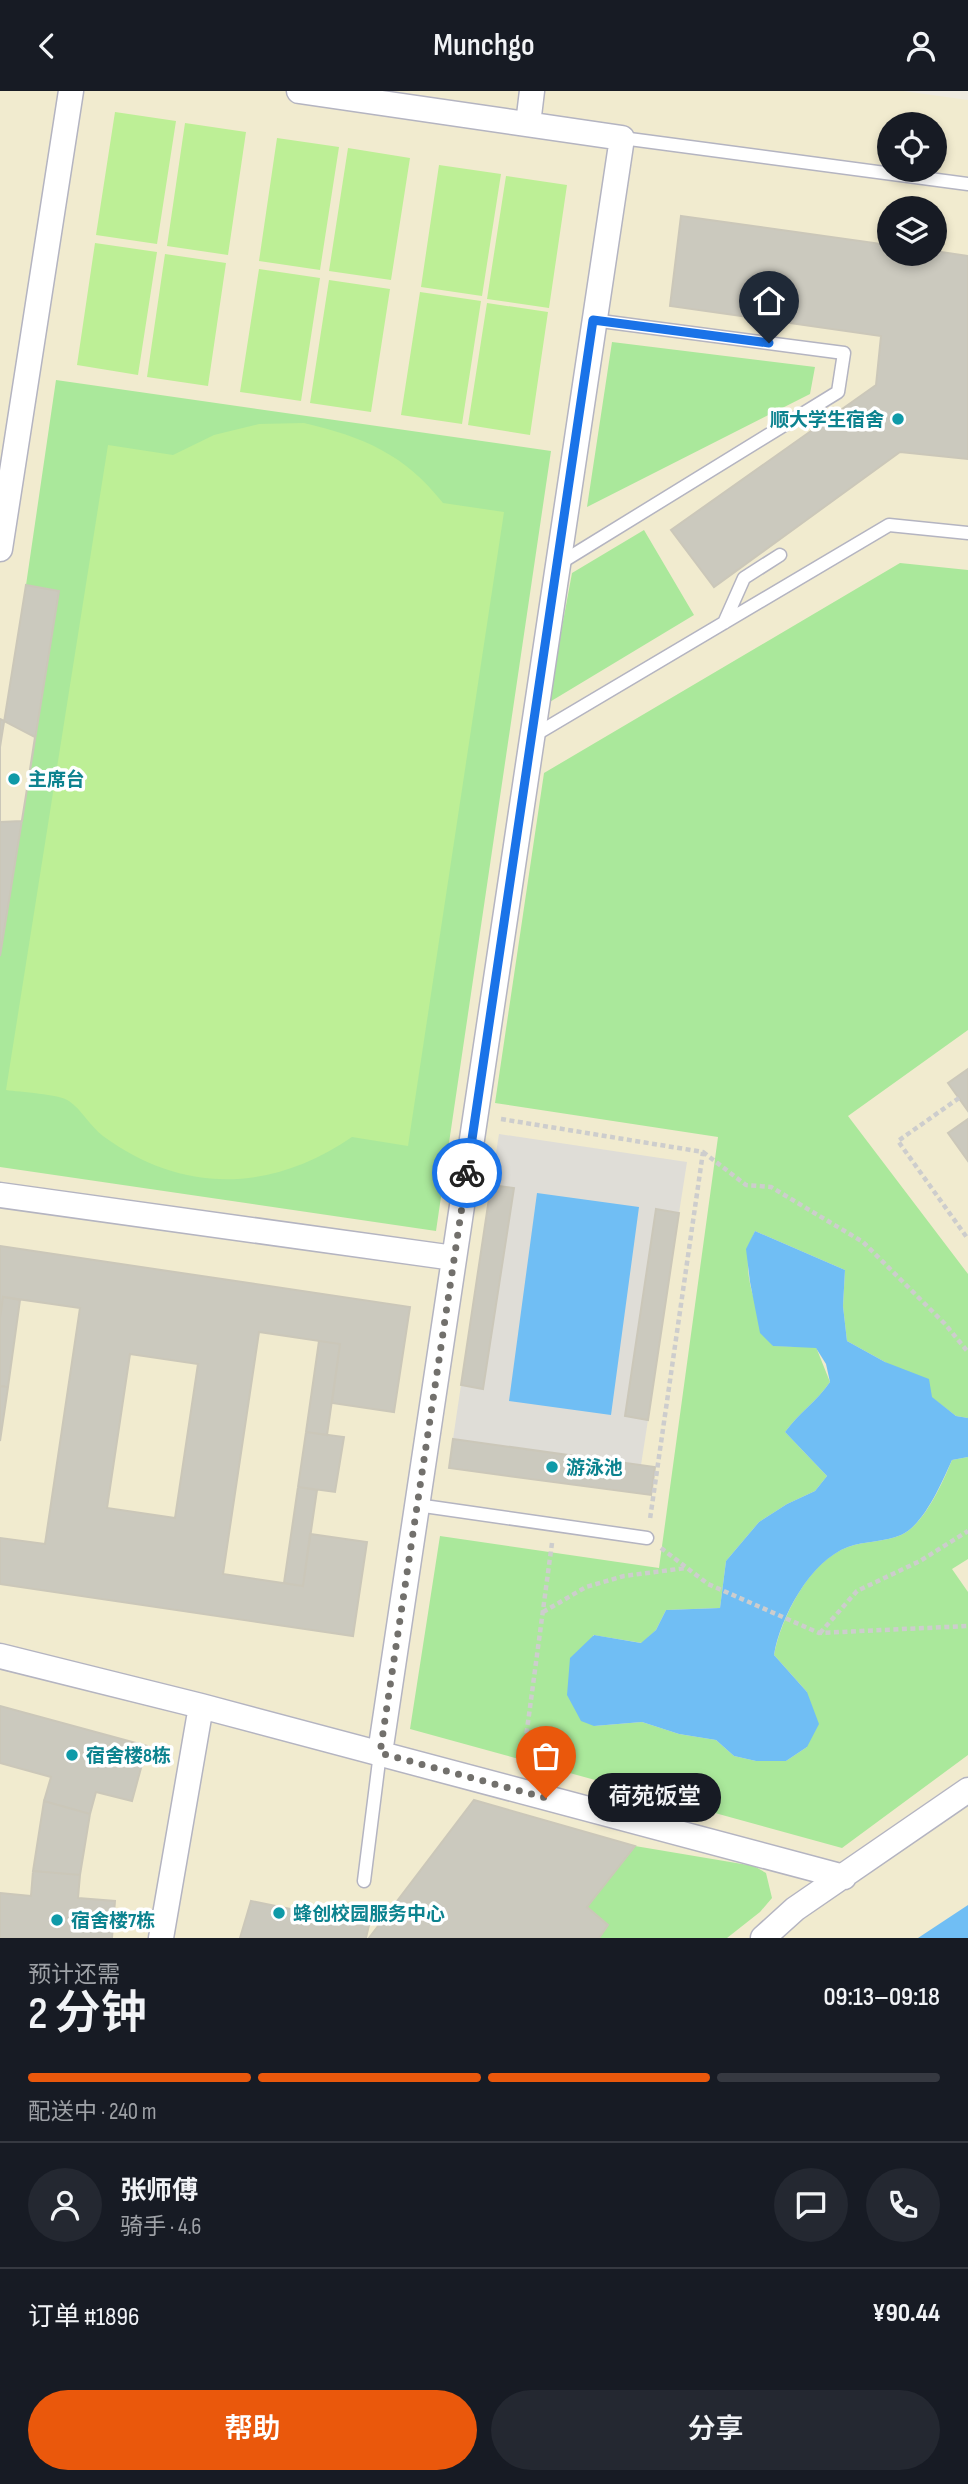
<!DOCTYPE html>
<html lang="zh">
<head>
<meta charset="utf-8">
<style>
	body { margin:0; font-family:"Sofia Sans Condensed","Noto Sans SC",sans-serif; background:#242831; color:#f1f3f6; height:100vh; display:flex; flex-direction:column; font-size:26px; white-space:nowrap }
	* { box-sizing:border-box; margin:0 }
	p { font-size:23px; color:#9ea1a6 }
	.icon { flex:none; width:38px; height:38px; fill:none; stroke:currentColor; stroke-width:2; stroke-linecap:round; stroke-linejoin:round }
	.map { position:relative; height:1847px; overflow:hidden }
	.panel { display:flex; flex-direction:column; background:#171b24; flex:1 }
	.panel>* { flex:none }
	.controls { position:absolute; left:877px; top:21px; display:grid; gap:14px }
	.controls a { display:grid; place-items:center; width:70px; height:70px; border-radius:50%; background:#171b24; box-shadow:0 4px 10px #0003; font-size:35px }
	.pin { position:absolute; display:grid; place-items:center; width:60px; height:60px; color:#fff; margin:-72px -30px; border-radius:50% 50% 50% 0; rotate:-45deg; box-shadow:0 0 7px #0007 }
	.pin .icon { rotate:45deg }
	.courier { position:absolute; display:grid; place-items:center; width:70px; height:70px; margin:-35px; border:5px solid #1a73e8; border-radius:50%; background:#fff; color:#222; box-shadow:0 2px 9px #0007 }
	.bubble { position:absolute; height:49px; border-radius:24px; background:#171b24; box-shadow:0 4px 10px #0003; font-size:23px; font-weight:600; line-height:49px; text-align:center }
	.summary em { font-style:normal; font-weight:600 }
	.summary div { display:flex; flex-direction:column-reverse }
	.summary { display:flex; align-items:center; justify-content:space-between; height:119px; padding:0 28px }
	h1 { font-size:46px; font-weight:600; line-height:52px }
	.bar { display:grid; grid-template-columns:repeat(4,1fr); gap:10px 7px; align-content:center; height:84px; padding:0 28px }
	.bar i { height:9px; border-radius:5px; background:#363941 }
	.bar .on { background:#ea580c }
	.bar p { grid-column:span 4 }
	.line { display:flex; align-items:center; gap:18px; padding:0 28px; border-top:2px solid #363941 }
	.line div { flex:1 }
	.round { display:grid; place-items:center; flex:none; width:74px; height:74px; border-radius:37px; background:#242831 }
	.cta { display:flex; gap:14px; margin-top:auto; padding:14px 28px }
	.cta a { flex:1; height:80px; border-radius:42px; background:#ea580c; color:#fff; font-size:28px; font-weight:600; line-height:80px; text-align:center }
	.cta a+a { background:#242831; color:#f1f3f6 }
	header { display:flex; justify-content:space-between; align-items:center; height:91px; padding:0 28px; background:#171b24; font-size:32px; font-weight:600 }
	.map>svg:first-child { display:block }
	.education { fill:#f1ebcf; fill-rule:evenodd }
	.green { fill:#aae89b }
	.pitch { fill:#bdef96 }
	.plaza { fill:#dfddd7 }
	.water { fill:#70bef4 }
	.building { fill:#cbc9be; stroke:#cbc7b9; stroke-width:2; fill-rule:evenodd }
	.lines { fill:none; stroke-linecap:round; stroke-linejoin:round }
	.service-casing { stroke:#b4b4c1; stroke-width:15 }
	.minor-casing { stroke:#b4b4c1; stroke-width:27 }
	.path { stroke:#cdcdcd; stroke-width:4.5; stroke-dasharray:5 3.5; stroke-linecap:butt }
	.service { stroke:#fff; stroke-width:12 }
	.minor { stroke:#fff; stroke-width:24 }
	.done { stroke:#72706c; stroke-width:7; stroke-dasharray:0 12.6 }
	.route { stroke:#1a73e8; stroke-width:9 }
	.culture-dot { fill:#0f9aa8; stroke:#fff; stroke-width:2.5 }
	.labels { text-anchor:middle; stroke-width:7; stroke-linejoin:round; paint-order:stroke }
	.culture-label { font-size:19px; font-weight:bold; fill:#0d838f; stroke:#fff; text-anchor:start }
</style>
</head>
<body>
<header><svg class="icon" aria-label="back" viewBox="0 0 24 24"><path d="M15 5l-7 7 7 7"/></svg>Munchgo<svg class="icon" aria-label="person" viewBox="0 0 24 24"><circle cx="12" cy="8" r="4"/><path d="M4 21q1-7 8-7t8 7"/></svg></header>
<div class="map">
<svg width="968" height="1847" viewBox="0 0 968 1847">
	<rect width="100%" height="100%" fill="#efebe0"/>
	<path class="education" d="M0,0h903l65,9v1838h-968zM889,33h45v46h-45zM889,117h45v46h-45z"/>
	<path class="green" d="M612,251l203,25 -5,27 -223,113z
		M56,289l495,71 -115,780 -436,-64v-211l59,-365 -33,-6z
		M644,439l50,85 -146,88 24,-130z
		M900,472l68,7v460l-120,86 120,158v144l-12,-2 -71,-54 -38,-21 -4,-35 2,-36 -90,-39c-18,38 2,79 18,115l43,1 14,35c-13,19 -31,31 -45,50l42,44 -12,15 -28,13 -28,18 -33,39 -6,47 -54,2 -10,20 -14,13 -49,-8 1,91 48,-4 37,12 37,6 18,16 22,5h30l21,-14v-55l-33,-37c7,-37 35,-94 74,-108 16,-6 37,-5 53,-12 23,-10 42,-53 51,-75l16,-3v102l-16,10 16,23v163l-126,93 -432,-119 30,-193 219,32 59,-431 -223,-34 49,-330z
		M635,1755l119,20 12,7 6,25 -12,14 -33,26h-128l9,-13 -21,-18z"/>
	<path class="pitch" d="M115,21l61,9 -19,123 -61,-9z
		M185,32l61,9 -18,123 -61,-9z
		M277,47l62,9 -19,123 -61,-9z
		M348,57l62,10 -19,122 -62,-9z
		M439,74l62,9 -19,122 -61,-9z
		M506,85l61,9 -18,123 -62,-9z
		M95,152l62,9 -19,123 -61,-10z
		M165,163l61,9 -18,123 -61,-9z
		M259,178l61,9 -19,123 -61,-9z
		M329,189l61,9 -19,123 -61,-9z
		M420,201l61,9 -19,123 -61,-9z
		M487,212l61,9 -18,123 -62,-10z
		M304,332c60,14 100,31 139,80l61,9 -96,634 -56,-9c-80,55 -169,58 -249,-1 -13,-10 -21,-26 -34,-35 -10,-7 -49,-9 -63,-11l102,-645 65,10 41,-20 45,-11z"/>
	<path class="plaza" d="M499,1043l188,28 -8,51 -23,-4 -31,207 23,4 -7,45 -188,-26 8,-54 22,3 31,-200 -23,-3z"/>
	<path class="water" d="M537,1102l102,14 -28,208 -102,-14z
		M755,1140l90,39 -2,36 4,35 38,21 44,17 3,18 24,19 12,2v39l-16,3c-10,22 -28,65 -51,75 -16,7 -37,6 -53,12 -38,14 -68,71 -74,108l33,37 12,32 -12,23 -21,14h-30l-22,-5 -18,-16 -37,-6 -37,-12 -48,4 -13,-5 -14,-26 3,-37 24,-23 47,8 15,-13 10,-20 54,-2 6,-47 33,-39 28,-18 28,-13 12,-15 -42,-44c14,-19 32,-31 45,-50l-4,-18 -10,-16 -43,-2 -13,-13 -10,-51 -4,-33z
		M968,1814v33h-50z"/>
	<path class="building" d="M681,125l208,29v9h45v-3l34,5v203l-68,-7 -186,135 -43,-57 205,-145 5,-49 -211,-30z
		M26,494l33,6 -59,365v-209z
		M0,628l35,18 -13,84 -22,1z
		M968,978v42l-20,-28z
		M968,1028v42l-20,-28z
		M491,1094l23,3 -31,201 -22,-4z
		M656,1118l23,4 -31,207 -23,-4z
		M0,1155l410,61 -16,105 -62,-9 8,-59 -81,-12 -36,242 80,12 7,-52 57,8 -14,94 -353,-52v-46l45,6 35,-236 -77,-11 -3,21zM130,1263l68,10 -23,154 -68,-10z
		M3,1206l17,3 -12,87 -8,-1v-68z
		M319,1250l21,3 -13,91 -21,-3z
		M0,1295l8,1 -8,54z
		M306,1341l38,5 -9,55 -37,-5z
		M453,1348l202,28 -4,28 -202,-27z
		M298,1396l19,3 -14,96 -19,-3z
		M0,1615l147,40 -15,55 -36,-9 -6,22 -46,-13 7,-24 -51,-14z
		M474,1709l161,46 -48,61 21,18 -9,13h-230z
		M44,1710l46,13 -10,61 -47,-4z
		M33,1780l47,4 -2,23 37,3 -3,37h-112v-45l31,3z
		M251,1810l118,24 -3,13h-126z"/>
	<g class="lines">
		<defs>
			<path id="service" d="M622,47l346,46
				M557,474l281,-173 6,-39 -251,-33
				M724,532l20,-45 36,-23
				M533,645l356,-211 79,8
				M417,1414l230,33
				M364,1790l16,-128"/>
			<path id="minor" d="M299,0l323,47 -242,1615
				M528,33l4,-33
				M0,458l71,-458
				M0,1104l454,63
				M0,1565l201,50 643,171
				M161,1847l40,-232
				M763,1847l32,-29 173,-119"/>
		</defs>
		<use href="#service" class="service-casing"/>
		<use href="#minor" class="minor-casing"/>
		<path class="path" d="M959,1007l-61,43 70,98
			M501,1028l202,33 -53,367
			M703,1061l43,33 25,2 92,55 82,82 23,28
			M661,1457l47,36 111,49 149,-7
			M543,1521l43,-25 38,-11 62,-8
			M820,1542l37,-42 63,-30 48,-30
			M522,1676l30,-224"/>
		<use href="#service" class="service"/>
		<use href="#minor" class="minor"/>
	</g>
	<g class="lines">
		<path class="done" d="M467,1082l-87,580 166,45"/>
		<path class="route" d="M467,1082l126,-853 176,23"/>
	</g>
	<g class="culture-dot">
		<circle cx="898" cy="328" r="7"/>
		<circle cx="14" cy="688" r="7"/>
		<circle cx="552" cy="1376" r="7"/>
		<circle cx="72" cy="1664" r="7"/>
		<circle cx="279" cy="1822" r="7"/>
		<circle cx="57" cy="1829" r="7"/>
	</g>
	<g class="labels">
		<g class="culture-label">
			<text x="884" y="335" text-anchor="end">顺大学生宿舍</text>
			<text x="28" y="695">主席台</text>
			<text x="566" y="1383">游泳池</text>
			<text x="86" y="1671">宿舍楼8栋</text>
			<text x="293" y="1829">蜂创校园服务中心</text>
			<text x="71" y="1836">宿舍楼7栋</text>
		</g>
	</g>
</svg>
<div class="controls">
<a><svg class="icon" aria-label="locate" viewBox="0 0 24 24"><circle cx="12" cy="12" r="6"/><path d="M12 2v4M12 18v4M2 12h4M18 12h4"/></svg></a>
<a><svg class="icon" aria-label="layers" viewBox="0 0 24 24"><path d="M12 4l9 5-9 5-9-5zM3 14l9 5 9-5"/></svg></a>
</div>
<div class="pin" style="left:546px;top:1707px;background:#ea580c"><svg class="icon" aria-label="bag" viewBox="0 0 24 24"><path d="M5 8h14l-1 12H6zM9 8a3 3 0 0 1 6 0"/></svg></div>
<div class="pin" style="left:769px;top:252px;background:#1f2937"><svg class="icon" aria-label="home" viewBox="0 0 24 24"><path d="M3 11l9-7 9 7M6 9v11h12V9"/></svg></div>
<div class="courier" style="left:467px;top:1082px"><svg class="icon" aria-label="bike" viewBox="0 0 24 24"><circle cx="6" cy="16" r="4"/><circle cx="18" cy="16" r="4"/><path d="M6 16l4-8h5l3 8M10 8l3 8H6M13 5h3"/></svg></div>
<div class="bubble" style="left:588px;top:1682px;width:133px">荷苑饭堂</div>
</div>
<section class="panel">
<div class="summary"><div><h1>2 分钟</h1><p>预计还需</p></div><em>09:13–09:18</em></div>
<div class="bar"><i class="on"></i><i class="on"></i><i class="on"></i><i></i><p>配送中 · 240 m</p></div>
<div class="line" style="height:126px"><a class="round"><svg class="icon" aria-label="person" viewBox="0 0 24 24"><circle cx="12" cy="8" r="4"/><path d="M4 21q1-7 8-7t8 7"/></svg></a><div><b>张师傅</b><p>骑手 · 4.6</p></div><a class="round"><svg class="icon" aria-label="chat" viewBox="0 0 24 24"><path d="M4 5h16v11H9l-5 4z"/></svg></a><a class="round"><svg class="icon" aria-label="phone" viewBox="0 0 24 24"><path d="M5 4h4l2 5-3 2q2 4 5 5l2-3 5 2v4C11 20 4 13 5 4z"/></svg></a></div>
<div class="line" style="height:91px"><div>订单 #1896</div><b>¥90.44</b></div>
<div class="cta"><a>帮助</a><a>分享</a></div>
</section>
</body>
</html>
